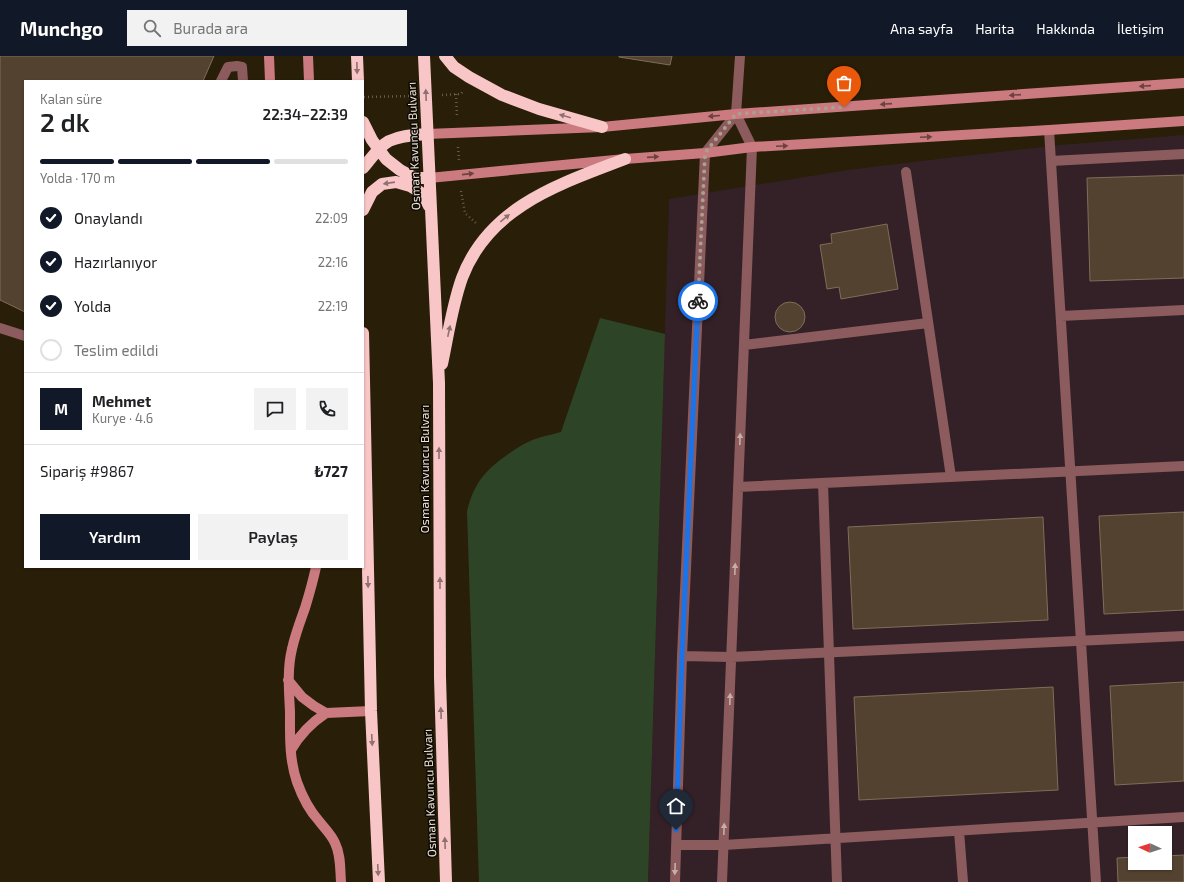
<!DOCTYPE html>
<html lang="tr">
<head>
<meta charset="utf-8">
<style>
	body { margin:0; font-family:"Exo 2",sans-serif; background:#f2f2f2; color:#202124; height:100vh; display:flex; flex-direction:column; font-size:15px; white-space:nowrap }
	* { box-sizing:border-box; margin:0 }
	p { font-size:13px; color:#757577 }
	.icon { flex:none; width:22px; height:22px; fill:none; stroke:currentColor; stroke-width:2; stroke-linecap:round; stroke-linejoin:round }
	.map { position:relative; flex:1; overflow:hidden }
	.side { position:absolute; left:24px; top:24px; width:340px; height:488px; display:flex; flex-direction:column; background:#fff; border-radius:0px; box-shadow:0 1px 3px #0004 }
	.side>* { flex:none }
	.needle { width:26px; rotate:274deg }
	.tools { position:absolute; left:1128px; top:770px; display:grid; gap:8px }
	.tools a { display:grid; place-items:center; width:44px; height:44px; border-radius:0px; background:#fff; box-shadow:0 1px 3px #0004; font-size:20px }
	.pin { position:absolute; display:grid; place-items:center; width:34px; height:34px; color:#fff; margin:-41px -17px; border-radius:50% 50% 50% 0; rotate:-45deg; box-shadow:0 0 4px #0007 }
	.pin .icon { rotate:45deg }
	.courier { position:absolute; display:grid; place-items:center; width:40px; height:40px; margin:-20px; border:3px solid #1a73e8; border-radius:50%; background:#fff; color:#222; box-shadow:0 1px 5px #0007 }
	.overview em { font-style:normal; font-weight:600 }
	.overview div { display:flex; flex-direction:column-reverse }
	.overview { display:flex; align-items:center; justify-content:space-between; height:68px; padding:0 16px }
	h1 { font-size:26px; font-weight:600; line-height:30px }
	.bar { display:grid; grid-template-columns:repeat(4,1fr); gap:6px 4px; align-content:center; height:48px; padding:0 16px }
	.bar i { height:5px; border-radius:3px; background:#e0e0e0 }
	.bar .active { background:#111827 }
	.bar p { grid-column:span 4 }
	.line { display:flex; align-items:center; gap:10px; padding:0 16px; border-top:1px solid #e0e0e0 }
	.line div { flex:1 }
	.round { display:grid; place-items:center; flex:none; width:42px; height:42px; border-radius:0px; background:#f2f2f2 }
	ol { padding:0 16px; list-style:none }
	li { display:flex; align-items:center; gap:12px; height:44px }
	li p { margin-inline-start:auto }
	li .icon { padding:4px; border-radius:50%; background:#111827; color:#fff; stroke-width:4 }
	li:last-child { color:#757577 }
	li i { width:22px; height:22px; border:2px solid #e0e0e0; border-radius:50% }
	.button { display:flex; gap:8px; margin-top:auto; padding:8px 16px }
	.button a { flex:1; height:46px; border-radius:0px; background:#111827; color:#fff; font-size:16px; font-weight:600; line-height:46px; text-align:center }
	.button a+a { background:#f2f2f2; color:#202124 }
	header { display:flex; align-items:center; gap:24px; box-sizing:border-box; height:56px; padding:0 20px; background:#111827; color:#fff }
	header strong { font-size:19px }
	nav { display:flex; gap:22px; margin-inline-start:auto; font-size:14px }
	.search { width:280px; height:36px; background:#f2f2f2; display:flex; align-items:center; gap:10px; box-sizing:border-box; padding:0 14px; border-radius:0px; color:#757577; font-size:15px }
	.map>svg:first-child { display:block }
	.industrial { fill:#332127; fill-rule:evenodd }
	.green { fill:#2e4427 }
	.building { fill:#53422f; stroke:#806d59 }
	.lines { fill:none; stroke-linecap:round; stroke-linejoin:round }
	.path { stroke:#675d4a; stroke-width:2.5; stroke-dasharray:1 3; stroke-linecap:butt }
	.lane { stroke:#8c5b5d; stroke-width:10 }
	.street { stroke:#8c5b5d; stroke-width:10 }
	.secondary { stroke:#cb7b7f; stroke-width:10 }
	.highway { stroke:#f9c6c7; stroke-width:12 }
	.oneway { fill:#8f716f }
	.oneway2 { fill:#6c4241 }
	.oneway3 { fill:#c7aea7 }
	.done { stroke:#a9a090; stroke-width:4; stroke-dasharray:0 7.2 }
	.route { stroke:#1a73e8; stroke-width:5 }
	.labels { text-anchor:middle; stroke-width:3; stroke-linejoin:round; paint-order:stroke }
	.street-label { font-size:12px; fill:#eee6d9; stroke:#0e0903 }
</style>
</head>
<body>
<header>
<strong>Munchgo</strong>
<div class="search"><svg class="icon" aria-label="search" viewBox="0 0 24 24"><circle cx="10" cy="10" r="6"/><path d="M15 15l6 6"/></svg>Burada ara</div>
<nav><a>Ana sayfa</a><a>Harita</a><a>Hakkında</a><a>İletişim</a></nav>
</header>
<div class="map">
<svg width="1184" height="826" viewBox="0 0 1184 826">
	<rect width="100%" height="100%" fill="#291e08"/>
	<path class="industrial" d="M1184,79v747h-536l21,-683 179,-29 90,-11 122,-14zM1135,777h30v30h-30z"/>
	<path class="green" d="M600,262l65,16 -17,548h-169l-12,-371c7,-27 17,-40 40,-56 7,-5 14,-10 21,-13 10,-5 22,-7 33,-10z"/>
	<path class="building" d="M0,0h214l-11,25h-178v231l-25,-12z
		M619,0h53l-2,9 -51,-8z
		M1184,119v103l-94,3 -3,-103z
		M887,168l11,65 -57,10 -2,-12 -12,2 -7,-44 12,-2 -1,-9z
		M775 261a15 15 0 1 1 30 0a15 15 0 1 1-30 0Z
		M1184,456v98l-80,4 -5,-98z
		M1043,461l5,103 -195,9 -5,-102z
		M1184,626v99l-69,4 -5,-99z
		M1053,631l5,103 -199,10 -5,-103z
		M1184,799v27h-66l-1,-24 18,-1v6h30v-7z"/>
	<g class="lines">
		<path class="path" d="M456,38l1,24
			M442,39l19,-1 2,-3
			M364,41l47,-1
			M458,91l1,13
			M461,135l4,22 12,11"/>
		<path class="lane" d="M221,25l7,-14 9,-1 5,1 1,14
			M0,272l25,8"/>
		<path class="street" d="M1049,74l47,752
			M1051,105l133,-7
			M906,116l45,305
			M1061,260l123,-6
			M744,289l184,-22
			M823,427l14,399
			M738,431l446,-21
			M682,600l49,1 453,-21
			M959,775l4,51
			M676,789h48l460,-28
			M675,826l7,-226 23,-503 31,-39
			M722,826l30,-735 -16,-33 4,-58"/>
		<path class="secondary" d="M269,0l1,25
			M308,0l1,25
			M427,78l175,-7 134,-13 448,-31
			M429,122l196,-19 80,-6 47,-6 297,-17 135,-9
			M316,511c-3,14 -7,28 -11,41 -5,14 -10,27 -13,41 -5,20 -3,42 -2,63 0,23 -1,47 7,70 5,14 12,28 22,39 6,8 12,13 16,22 6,12 5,26 6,39
			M288,624l14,17 12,9 12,7 45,-2
			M291,694c9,-16 20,-27 35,-37"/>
		<path class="highway" d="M357,0l1,25
			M424,0l15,327 1,294 6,205
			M445,0l9,11 15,10 33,18 37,14 63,18
			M363,66l9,18 14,19 14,11 15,8h14
			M363,112c8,-9 15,-21 26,-27 12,-6 26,-6 38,-7
			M363,154l9,-18 10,-8 14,-2 14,4 13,8 6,12
			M363,277l8,378 8,171
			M442,308c6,-28 10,-58 20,-86 27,-72 98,-94 163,-119"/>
	</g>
	<defs><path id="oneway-solid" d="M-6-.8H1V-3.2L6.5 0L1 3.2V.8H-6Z"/></defs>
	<g class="oneway">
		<use href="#oneway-solid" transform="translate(357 12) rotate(89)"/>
		<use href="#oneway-solid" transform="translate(426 39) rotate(-92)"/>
		<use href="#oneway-solid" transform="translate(565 60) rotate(-164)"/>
		<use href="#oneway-solid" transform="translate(389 127) rotate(172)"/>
		<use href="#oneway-solid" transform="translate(505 162) rotate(-39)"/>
		<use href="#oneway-solid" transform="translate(449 275) rotate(-78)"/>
		<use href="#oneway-solid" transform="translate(439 397) rotate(-90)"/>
		<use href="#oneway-solid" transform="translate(368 526) rotate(89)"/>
		<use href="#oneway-solid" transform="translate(440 527) rotate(-90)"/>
		<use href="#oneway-solid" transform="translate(441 657) rotate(-92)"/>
		<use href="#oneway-solid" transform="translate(372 684) rotate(87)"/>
		<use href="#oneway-solid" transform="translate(445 787) rotate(-92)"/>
		<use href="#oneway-solid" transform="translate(378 814) rotate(87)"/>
	</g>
	<g class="oneway2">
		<use href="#oneway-solid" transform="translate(1145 30) rotate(176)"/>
		<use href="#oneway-solid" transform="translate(1015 39) rotate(176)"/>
		<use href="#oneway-solid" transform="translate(886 48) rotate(176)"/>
		<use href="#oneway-solid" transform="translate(714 60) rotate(175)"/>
		<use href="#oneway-solid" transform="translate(926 81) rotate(-3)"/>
		<use href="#oneway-solid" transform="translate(782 90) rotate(-3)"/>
		<use href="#oneway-solid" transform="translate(653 101) rotate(-4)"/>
		<use href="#oneway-solid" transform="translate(468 118) rotate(-6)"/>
	</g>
	<g class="oneway3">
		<use href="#oneway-solid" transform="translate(740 383) rotate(-88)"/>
		<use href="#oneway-solid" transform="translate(735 513) rotate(-88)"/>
		<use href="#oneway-solid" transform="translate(730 643) rotate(-88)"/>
		<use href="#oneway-solid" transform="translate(724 773) rotate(-88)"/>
		<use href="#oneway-solid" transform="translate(675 813) rotate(92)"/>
	</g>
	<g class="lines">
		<path class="done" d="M698,245l7,-148 31,-39 108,-7"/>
		<path class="route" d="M676,774l6,-174 16,-355"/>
	</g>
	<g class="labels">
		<g class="street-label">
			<text transform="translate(414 90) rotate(-92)" y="4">Osman Kavuncu Bulvarı</text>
			<text transform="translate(425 413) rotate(-90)" y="4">Osman Kavuncu Bulvarı</text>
			<text transform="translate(430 737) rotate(-92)" y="4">Osman Kavuncu Bulvarı</text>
		</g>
	</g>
</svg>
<div class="tools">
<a><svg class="needle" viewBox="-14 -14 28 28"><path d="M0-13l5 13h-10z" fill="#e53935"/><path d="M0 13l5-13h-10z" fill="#757577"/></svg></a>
</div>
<div class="pin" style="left:844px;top:51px;background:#ea580c"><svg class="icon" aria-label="bag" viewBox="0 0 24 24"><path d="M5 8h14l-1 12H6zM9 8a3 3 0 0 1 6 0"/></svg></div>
<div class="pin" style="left:676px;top:774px;background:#1f2937"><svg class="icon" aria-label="home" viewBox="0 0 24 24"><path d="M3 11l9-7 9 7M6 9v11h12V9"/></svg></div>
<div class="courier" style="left:698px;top:245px"><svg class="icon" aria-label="bike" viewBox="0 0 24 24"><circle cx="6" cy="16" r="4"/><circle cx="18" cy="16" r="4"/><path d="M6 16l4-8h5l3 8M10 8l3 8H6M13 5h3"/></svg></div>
<section class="side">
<div class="overview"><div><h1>2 dk</h1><p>Kalan süre</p></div><em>22:34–22:39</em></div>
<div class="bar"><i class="active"></i><i class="active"></i><i class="active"></i><i></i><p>Yolda · 170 m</p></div>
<ol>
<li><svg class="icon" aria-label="check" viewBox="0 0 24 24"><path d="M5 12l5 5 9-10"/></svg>Onaylandı<p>22:09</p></li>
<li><svg class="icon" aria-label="check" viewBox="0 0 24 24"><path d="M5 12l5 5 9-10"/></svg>Hazırlanıyor<p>22:16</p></li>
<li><svg class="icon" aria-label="check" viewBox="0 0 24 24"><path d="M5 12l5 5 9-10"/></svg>Yolda<p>22:19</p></li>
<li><i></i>Teslim edildi</li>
</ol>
<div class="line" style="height:72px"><b class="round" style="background:#111827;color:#fff">M</b><div><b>Mehmet</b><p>Kurye · 4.6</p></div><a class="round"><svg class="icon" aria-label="chat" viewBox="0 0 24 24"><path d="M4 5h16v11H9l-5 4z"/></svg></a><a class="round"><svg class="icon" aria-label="phone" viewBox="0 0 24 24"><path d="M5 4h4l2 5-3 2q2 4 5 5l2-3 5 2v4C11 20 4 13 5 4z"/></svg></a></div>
<div class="line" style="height:52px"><div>Sipariş #9867</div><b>₺727</b></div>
<div class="button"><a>Yardım</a><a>Paylaş</a></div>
</section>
</div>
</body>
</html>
